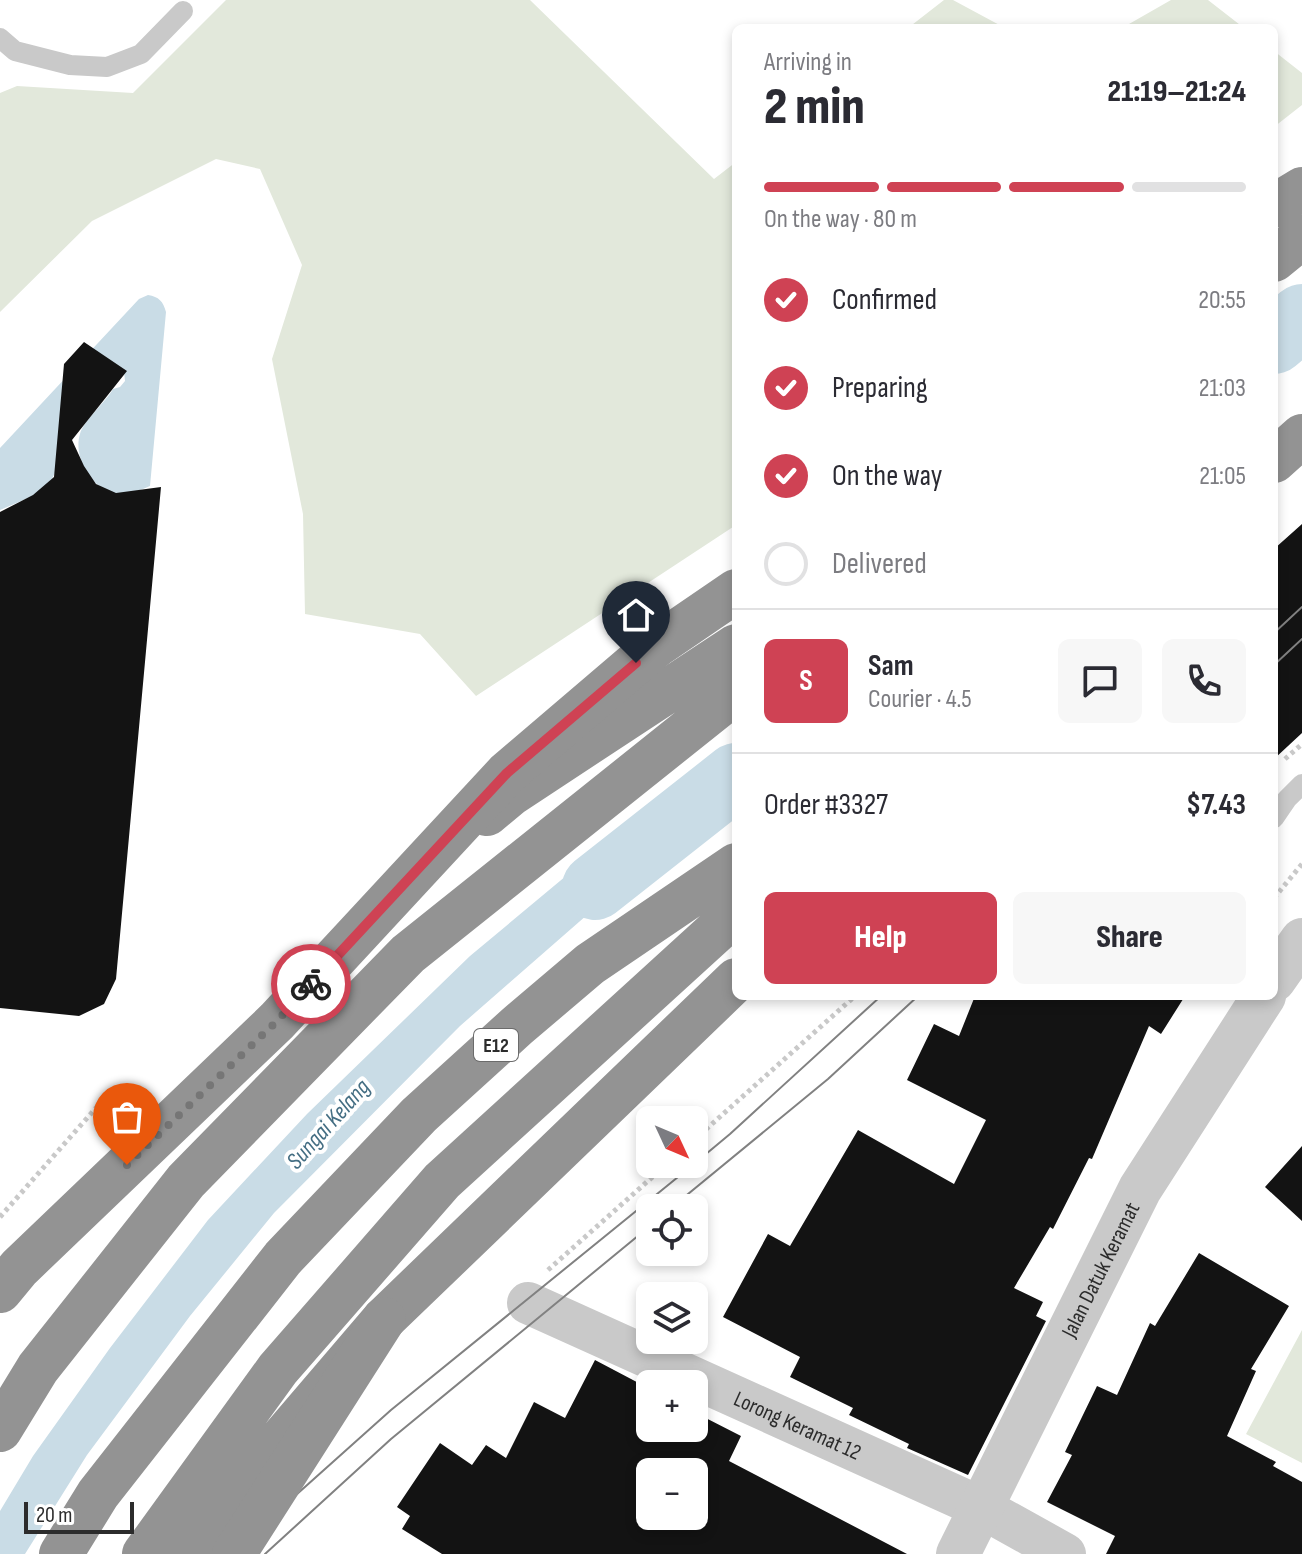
<!DOCTYPE html>
<html lang="en">
<head>
<meta charset="utf-8">
<style>
	body { margin:0; font-family:"Sofia Sans Condensed",sans-serif; background:#f7f7f7; color:#2b2b33; height:100vh; display:flex; flex-direction:column; font-size:30px; white-space:nowrap }
	* { box-sizing:border-box; margin:0 }
	p { font-size:26px; color:#7c7c81 }
	.icon { flex:none; width:44px; height:44px; fill:none; stroke:currentColor; stroke-width:2; stroke-linecap:round; stroke-linejoin:round }
	.map { position:relative; flex:1; overflow:hidden }
	.drawer { position:absolute; left:732px; top:24px; width:546px; height:976px; display:flex; flex-direction:column; background:#fff; border-radius:12px; box-shadow:0 4px 12px #0003 }
	.drawer>* { flex:none }
	.needle { width:52px; rotate:134deg }
	.fabs { position:absolute; left:636px; top:1106px; display:grid; gap:16px }
	.fabs a { display:grid; place-items:center; width:72px; height:72px; border-radius:12px; background:#fff; box-shadow:0 4px 12px #0003; font-size:40px }
	.scale { position:absolute; left:24px; bottom:20px; width:110px; box-sizing:border-box; padding-left:8px; border:4px solid #2c2c2c; border-top:0; font-size:22px; line-height:28px; white-space:nowrap; color:#2c2c2c; -webkit-text-stroke:6px #fff; paint-order:stroke }
	.pin { position:absolute; display:grid; place-items:center; width:68px; height:68px; color:#fff; margin:-82px -34px; border-radius:50% 50% 50% 0; rotate:-45deg; box-shadow:0 0 8px #0007 }
	.pin .icon { rotate:45deg }
	.courier { position:absolute; display:grid; place-items:center; width:80px; height:80px; margin:-40px; border:6px solid #cf4254; border-radius:50%; background:#fff; color:#222; box-shadow:0 2px 10px #0007 }
	.summary em { font-style:normal; font-weight:800 }
	.summary div { display:flex; flex-direction:column-reverse }
	.summary { display:flex; align-items:center; justify-content:space-between; height:136px; padding:0 32px }
	h1 { font-size:52px; font-weight:800; line-height:60px }
	.bar { display:grid; grid-template-columns:repeat(4,1fr); gap:12px 8px; align-content:center; height:96px; padding:0 32px }
	.bar i { height:10px; border-radius:6px; background:#e1e1e2 }
	.bar .active { background:#cf4254 }
	.bar p { grid-column:span 4 }
	.line { display:flex; align-items:center; gap:20px; padding:0 32px; border-top:2px solid #e1e1e2 }
	.line div { flex:1 }
	.round { display:grid; place-items:center; flex:none; width:84px; height:84px; border-radius:12px; background:#f7f7f7 }
	ol { padding:0 32px; list-style:none }
	li { display:flex; align-items:center; gap:24px; height:88px }
	li p { margin-inline-start:auto }
	li .icon { padding:8px; border-radius:50%; background:#cf4254; color:#fff; stroke-width:4 }
	li:last-child { color:#7c7c81 }
	li i { width:44px; height:44px; border:4px solid #e1e1e2; border-radius:50% }
	.action { display:flex; gap:16px; margin-top:auto; padding:16px 32px }
	.action a { flex:1; height:92px; border-radius:12px; background:#cf4254; color:#fff; font-size:32px; font-weight:800; line-height:92px; text-align:center }
	.action a+a { background:#f7f7f7; color:#2b2b33 }
	.map>svg:first-child { display:block }
	.green { fill:#e2e8db }
	.water { fill:#c9dce6 }
	.lines { fill:none; stroke-linecap:round; stroke-linejoin:round }
	.river { stroke:#c9dce6; stroke-width:66 }
	.building { fill:#131313; fill-rule:evenodd }
	.path { stroke:#c9c9c9; stroke-width:5; stroke-dasharray:4 4; stroke-linecap:butt }
	.service { stroke:#c9c9c9; stroke-width:20 }
	.minor { stroke:#c9c9c9; stroke-width:42 }
	.tertiary { stroke:#c9c9c9; stroke-width:44 }
	.motorway { stroke:#939393; stroke-width:44 }
	.tram { stroke:#818181; stroke-width:2 }
	.motorway-bridge { stroke:#939393; stroke-width:44 }
	.done { stroke:#767676; stroke-width:8; stroke-dasharray:0 14.4 }
	.route { stroke:#cf4254; stroke-width:10 }
	.labels { text-anchor:middle; stroke-width:8; stroke-linejoin:round; paint-order:stroke }
	.shield { fill:#fff; stroke:#6b6b6b; stroke-width:2 }
	.shield-label { font-size:20px; font-weight:bold; fill:#2c2c2c }
	.street-label { font-size:22px; fill:#2c2c2c; stroke:#fff }
	.water-label { font-size:24px; font-style:italic; fill:#446e83; stroke:#fff }
</style>
</head>
<body>
<div class="map">
<svg width="1302" height="1554" viewBox="0 0 1302 1554">
	<rect width="100%" height="100%" fill="#fff"/>
	<path class="green" d="M226,0h304l184,179 22,-17v363l-260,171 -56,-62 -115,-20 -2,-100 -31,-155 30,-94 -42,-96 -44,-10 -124,62 -92,91v-219l17,-7 116,7z
		M944,0h9l52,28h-97z
		M1171,0h37l36,28h-122z
		M1274,51l28,22v32l-28,22z
		M1302,1330v133l-56,-29z"/>
	<path class="water" d="M148,295c11,2 15,6 18,17l-16,174c-11,5 -24,9 -36,7 -24,-5 -41,-37 -34,-59 3,-13 25,-31 33,-45l7,-2 5,-6 -1,-10 -41,43 -32,67 -18,15 -33,14v-62l139,-149z
		M644,811l37,36 -78,54 -143,125 -186,187 -84,103 -103,139 -62,99h-25v-43l33,-55 77,-108 98,-128 99,-106 163,-158z"/>
	<g class="lines">
		<path class="river" d="M1274,341l28,-24
			M595,887l141,-111"/>
	</g>
	<path class="building" d="M84,342l43,29 -55,69 12,26 12,18 20,9 45,-6 -45,492 -12,25 -25,12 -79,-8v-496l33,-17 21,-18 10,-113z
		M1302,524v209l-28,26v-210z
		M975,996h210l-24,38 -12,-8 -57,133 -3,-1 -36,71 -3,-2 -36,61 29,14 -7,14 10,5 -78,154 -61,-27 2,-4 -60,-29 4,-7 -63,-31 10,-20 -77,-40 45,-83 22,12 68,-116 96,54 32,-64 -79,-40 27,-56 25,12z
		M1302,1146v75l-37,-34z
		M1199,1253l90,53 -38,63 5,2 -29,65 49,26 -3,4 29,16v72h-196l9,-18 -68,-34 25,-47 -7,-3 32,-66 20,9 33,-72 5,3z
		M595,1360l55,29v39h44v-16l47,24 -12,25 178,93h-465l-40,-25 8,-13 -13,-9 43,-64 32,22 14,-20 20,13 28,-56 31,16zM650,1472h44v44h-44z"/>
	<g class="lines">
		<path class="path" d="M1285,759l17,-15
			M1274,898l28,-34
			M694,1140l161,-144
			M0,1217l110,-125
			M548,1270l119,-106"/>
		<path class="service" d="M0,38l15,13 55,14 37,2 34,-13 42,-43
			M1274,818l13,-19 15,-15"/>
		<path class="minor" id="s1" d="M528,1303l454,205 83,46"/>
		<g class="tertiary">
			<path d="M1274,980l28,-40"/>
			<path id="s2" d="M958,1554l182,-365 124,-193"/>
		</g>
		<path class="motorway" d="M1274,206l28,-17
			M1274,260l28,-23
			M1274,461l28,-25
			M487,814l24,-20 225,-148
			M0,1430l38,-62 148,-187 222,-227 328,-262
			M61,1554l37,-60 185,-236 136,-143 98,-89 73,-62 146,-99
			M144,1554l134,-185 164,-188 294,-268
			M183,1554l201,-235 352,-339"/>
		<path class="tram" d="M1274,633l28,-26
			M1274,665l28,-26
			M694,1164l36,-30 151,-138
			M671,1208l157,-129 90,-83
			M230,1554l161,-144 303,-246
			M265,1554l126,-115 259,-213"/>
		<path class="motorway-bridge" d="M0,1291l19,-23 258,-247 230,-248 150,-128 79,-54
			M234,1554l150,-235"/>
	</g>
	<g class="lines">
		<path class="done" d="M127,1165l150,-144 34,-37"/>
		<path class="route" d="M311,984l196,-211 129,-110"/>
	</g>
	<g class="labels">
		<rect class="shield" x="474" y="1029" width="44" height="32" rx="6"/>
		<g class="shield-label">
			<text x="496" y="1052">E12</text>
		</g>
		<g class="street-label">
			<text dy="8" stroke="none"><textPath href="#s2" startOffset="318">Jalan Datuk Keramat</textPath></text>
			<text dy="8" stroke="none"><textPath href="#s1" startOffset="296">Lorong Keramat 12</textPath></text>
		</g>
		<g class="water-label">
			<text transform="translate(328 1124) rotate(-48)" y="8">Sungai Kelang</text>
		</g>
	</g>
</svg>
<div class="fabs">
<a><svg class="needle" viewBox="-14 -14 28 28"><path d="M0-13l5 13h-10z" fill="#e53935"/><path d="M0 13l5-13h-10z" fill="#7c7c81"/></svg></a>
<a><svg class="icon" aria-label="locate" viewBox="0 0 24 24"><circle cx="12" cy="12" r="6"/><path d="M12 2v4M12 18v4M2 12h4M18 12h4"/></svg></a>
<a><svg class="icon" aria-label="layers" viewBox="0 0 24 24"><path d="M12 4l9 5-9 5-9-5zM3 14l9 5 9-5"/></svg></a>
<a>+</a>
<a>−</a>
</div>
<div class="scale">20 m</div>
<div class="pin" style="left:127px;top:1165px;background:#ea580c"><svg class="icon" aria-label="bag" viewBox="0 0 24 24"><path d="M5 8h14l-1 12H6zM9 8a3 3 0 0 1 6 0"/></svg></div>
<div class="pin" style="left:636px;top:663px;background:#1f2937"><svg class="icon" aria-label="home" viewBox="0 0 24 24"><path d="M3 11l9-7 9 7M6 9v11h12V9"/></svg></div>
<div class="courier" style="left:311px;top:984px"><svg class="icon" aria-label="bike" viewBox="0 0 24 24"><circle cx="6" cy="16" r="4"/><circle cx="18" cy="16" r="4"/><path d="M6 16l4-8h5l3 8M10 8l3 8H6M13 5h3"/></svg></div>
<section class="drawer">
<div class="summary"><div><h1>2 min</h1><p>Arriving in</p></div><em>21:19–21:24</em></div>
<div class="bar"><i class="active"></i><i class="active"></i><i class="active"></i><i></i><p>On the way · 80 m</p></div>
<ol>
<li><svg class="icon" aria-label="check" viewBox="0 0 24 24"><path d="M5 12l5 5 9-10"/></svg>Confirmed<p>20:55</p></li>
<li><svg class="icon" aria-label="check" viewBox="0 0 24 24"><path d="M5 12l5 5 9-10"/></svg>Preparing<p>21:03</p></li>
<li><svg class="icon" aria-label="check" viewBox="0 0 24 24"><path d="M5 12l5 5 9-10"/></svg>On the way<p>21:05</p></li>
<li><i></i>Delivered</li>
</ol>
<div class="line" style="height:144px"><b class="round" style="background:#cf4254;color:#fff">S</b><div><b>Sam</b><p>Courier · 4.5</p></div><a class="round"><svg class="icon" aria-label="chat" viewBox="0 0 24 24"><path d="M4 5h16v11H9l-5 4z"/></svg></a><a class="round"><svg class="icon" aria-label="phone" viewBox="0 0 24 24"><path d="M5 4h4l2 5-3 2q2 4 5 5l2-3 5 2v4C11 20 4 13 5 4z"/></svg></a></div>
<div class="line" style="height:104px"><div>Order #3327</div><b>$7.43</b></div>
<div class="action"><a>Help</a><a>Share</a></div>
</section>
</div>
</body>
</html>
